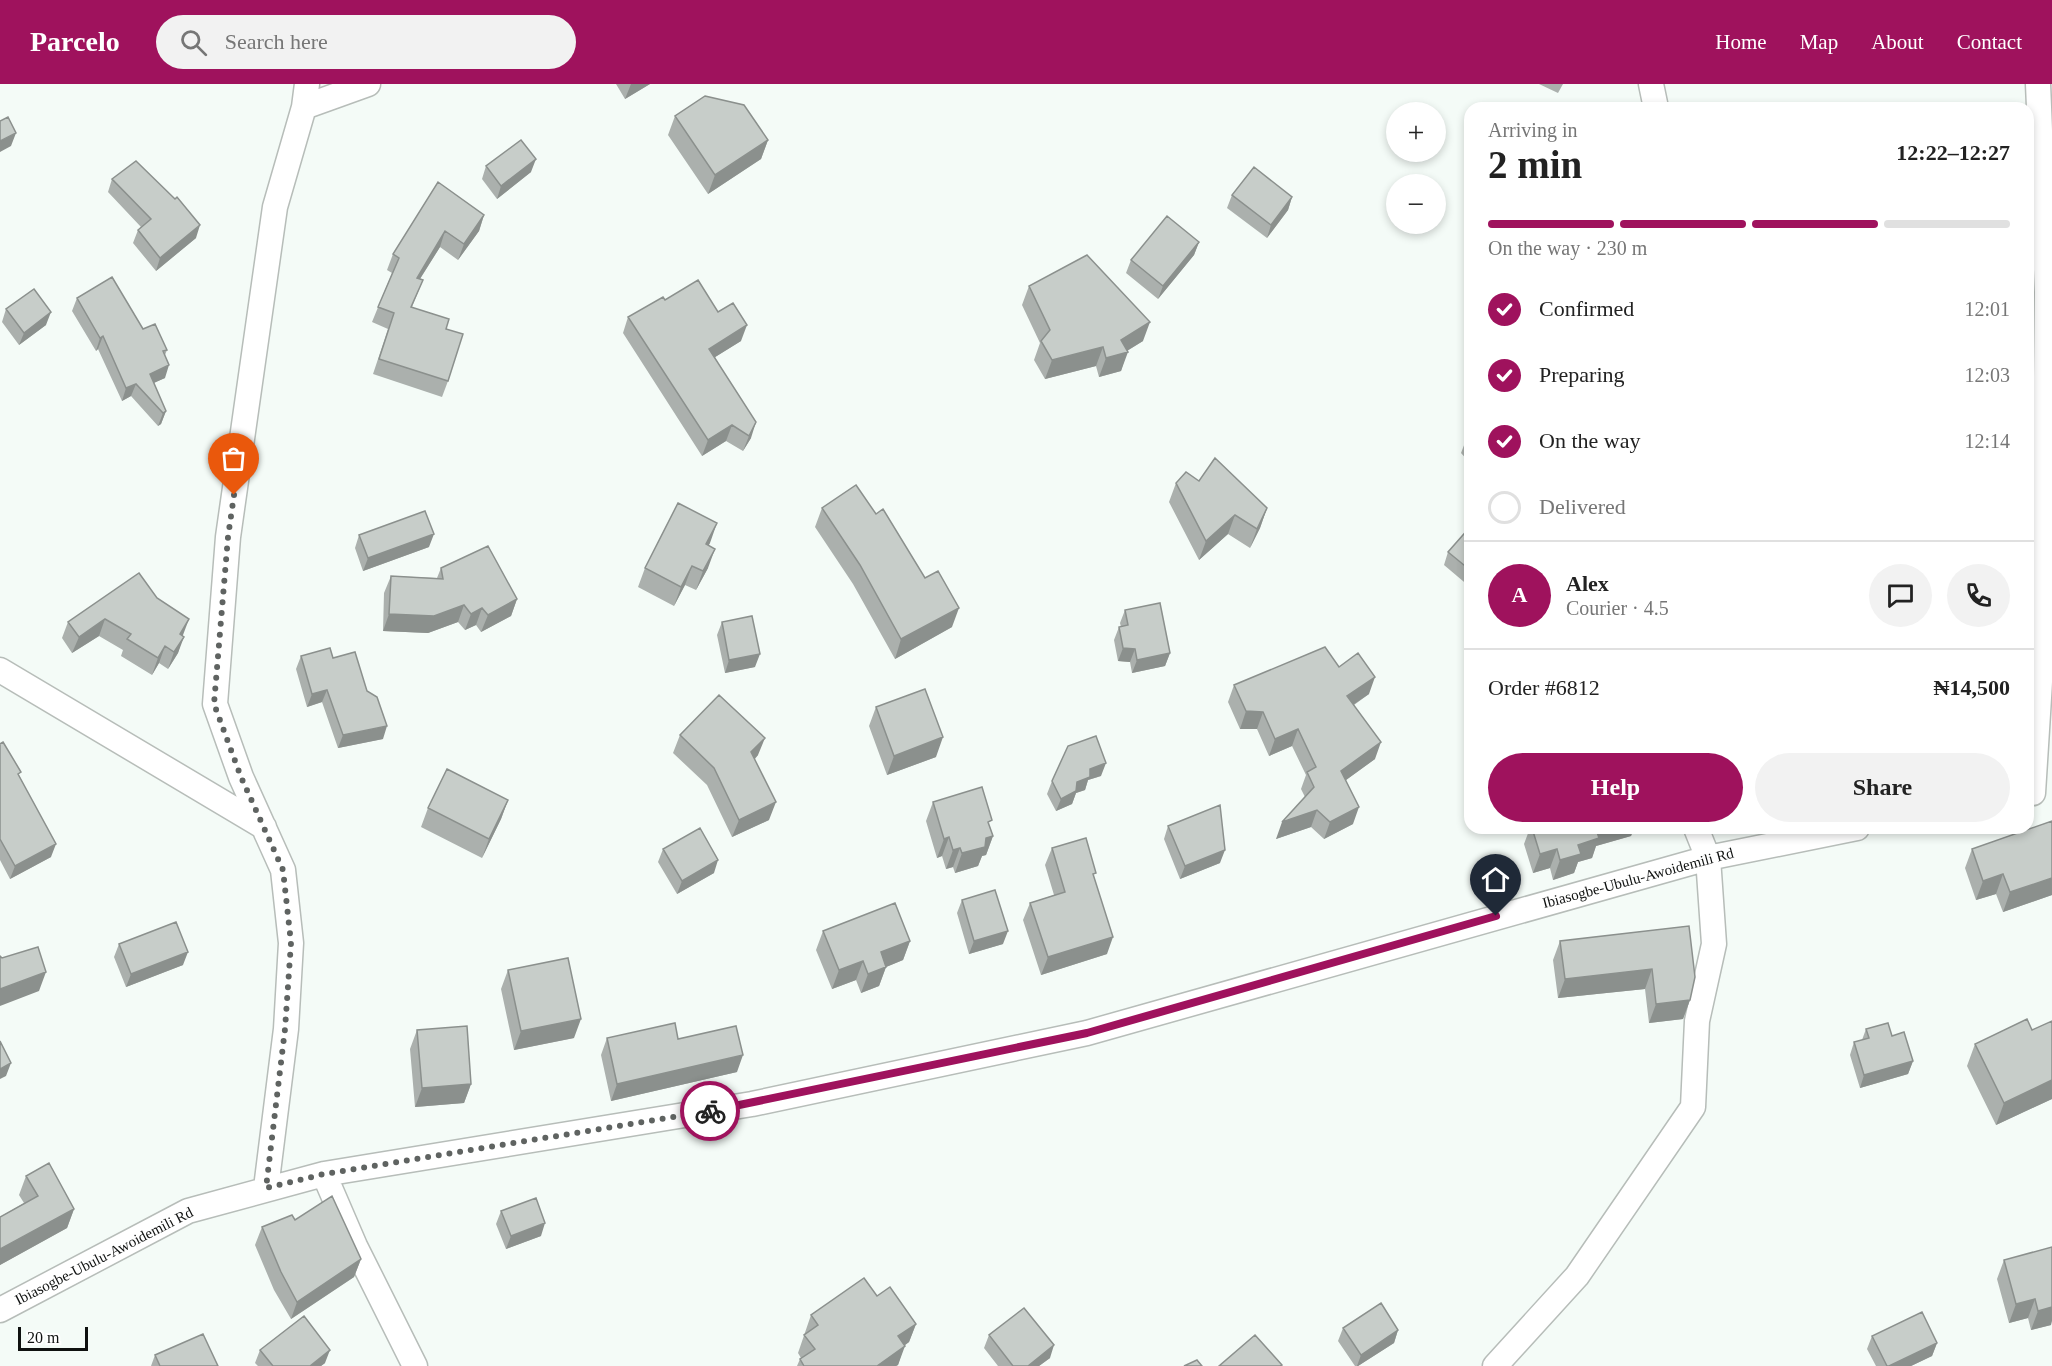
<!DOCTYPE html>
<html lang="en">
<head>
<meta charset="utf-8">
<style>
	body { margin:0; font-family:"Times New Roman",serif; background:#f2f2f2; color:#222; height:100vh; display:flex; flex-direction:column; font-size:22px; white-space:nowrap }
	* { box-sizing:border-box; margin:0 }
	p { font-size:20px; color:#767676 }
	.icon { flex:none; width:33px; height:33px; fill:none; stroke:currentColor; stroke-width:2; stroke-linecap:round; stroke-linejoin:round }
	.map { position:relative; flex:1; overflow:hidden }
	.drawer { position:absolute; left:1464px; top:18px; width:570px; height:732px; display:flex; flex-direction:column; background:#fff; border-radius:18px; box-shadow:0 3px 9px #0003 }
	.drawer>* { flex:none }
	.buttons { position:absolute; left:1386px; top:18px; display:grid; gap:12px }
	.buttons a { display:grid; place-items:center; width:60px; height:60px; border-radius:50%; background:#fff; box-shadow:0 3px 9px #0003; font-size:30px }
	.scale { position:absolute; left:18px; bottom:15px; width:70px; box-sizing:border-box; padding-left:6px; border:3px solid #0f1110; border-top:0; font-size:16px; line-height:21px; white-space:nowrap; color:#0f1110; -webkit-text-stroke:4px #fff; paint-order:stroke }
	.pin { position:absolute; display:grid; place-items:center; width:51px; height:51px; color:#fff; margin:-62px -26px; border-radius:50% 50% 50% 0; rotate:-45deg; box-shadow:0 0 6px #0007 }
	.pin .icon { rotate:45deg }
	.courier { position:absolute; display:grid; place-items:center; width:60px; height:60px; margin:-30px; border:4px solid #9f125d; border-radius:50%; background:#fff; color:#222; box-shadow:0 2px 8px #0007 }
	.head em { font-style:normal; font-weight:700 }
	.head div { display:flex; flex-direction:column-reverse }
	.head { display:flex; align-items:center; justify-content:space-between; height:102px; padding:0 24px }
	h1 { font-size:39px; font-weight:700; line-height:45px }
	.bar { display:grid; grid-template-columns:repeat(4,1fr); gap:9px 6px; align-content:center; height:72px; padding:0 24px }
	.bar i { height:8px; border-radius:4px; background:#e0e0e0 }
	.bar .on { background:#9f125d }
	.bar p { grid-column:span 4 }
	.line { display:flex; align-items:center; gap:15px; padding:0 24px; border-top:2px solid #e0e0e0 }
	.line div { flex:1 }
	.round { display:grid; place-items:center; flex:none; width:63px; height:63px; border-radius:32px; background:#f2f2f2 }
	ol { padding:0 24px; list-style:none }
	li { display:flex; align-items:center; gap:18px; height:66px }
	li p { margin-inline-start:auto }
	li .icon { padding:6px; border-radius:50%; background:#9f125d; color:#fff; stroke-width:4 }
	li:last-child { color:#767676 }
	li i { width:33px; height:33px; border:3px solid #e0e0e0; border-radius:50% }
	.button { display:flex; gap:12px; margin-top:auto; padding:12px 24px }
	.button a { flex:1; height:69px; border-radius:36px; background:#9f125d; color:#fff; font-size:24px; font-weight:700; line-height:69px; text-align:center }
	.button a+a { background:#f2f2f2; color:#222 }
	header { display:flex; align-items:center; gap:36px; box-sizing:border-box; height:84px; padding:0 30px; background:#9f125d; color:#fff }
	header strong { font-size:28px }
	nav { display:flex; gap:33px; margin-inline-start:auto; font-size:21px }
	.search { width:420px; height:54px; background:#f2f2f2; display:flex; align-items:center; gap:15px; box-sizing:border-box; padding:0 21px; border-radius:33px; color:#767676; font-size:22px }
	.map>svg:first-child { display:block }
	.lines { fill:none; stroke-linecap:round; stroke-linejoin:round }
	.minor-casing { stroke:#b7bdb9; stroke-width:27 }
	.minor { stroke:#fff; stroke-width:24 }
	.wall { fill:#abb0ad }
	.shaded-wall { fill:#8b908d }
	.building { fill:#c7cdc9; stroke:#8b908d; stroke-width:1.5 }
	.done { stroke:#5f6361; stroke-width:6; stroke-dasharray:0 10.8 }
	.route { stroke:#9f125d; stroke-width:8 }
	.labels { text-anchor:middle; stroke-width:4.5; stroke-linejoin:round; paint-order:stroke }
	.street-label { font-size:15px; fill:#0f1110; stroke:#fff }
</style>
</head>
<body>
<header>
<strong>Parcelo</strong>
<div class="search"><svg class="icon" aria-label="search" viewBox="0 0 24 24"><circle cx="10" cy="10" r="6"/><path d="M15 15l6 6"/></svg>Search here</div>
<nav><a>Home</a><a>Map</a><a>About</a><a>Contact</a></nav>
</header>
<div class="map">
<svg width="2052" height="1282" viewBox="0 0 2052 1282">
	<rect width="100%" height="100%" fill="#f4fbf7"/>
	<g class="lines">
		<defs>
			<path id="minor" d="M1651,0l5,24
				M304,23l64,-23
				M0,586l264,157
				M2033,709l10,-159 4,-342 -9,-208
				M324,1090l31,72 60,120
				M266,1104l20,-159 5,-86 -8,-73 -42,-93 -26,-73 13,-167 47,-330 29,-100 3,-23
				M0,1226l188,-99 136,-37 428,-70 335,-71 621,-175 149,-30
				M1495,1282l82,-90 116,-169 4,-86 17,-77 -6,-86 -12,-30"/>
		</defs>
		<use href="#minor" class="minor-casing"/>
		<use href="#minor" class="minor"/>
	</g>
	<path class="wall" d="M616,0h34l-25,15z
		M1539,0h24l-5,9z
		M675,32l93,24 -7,19 -53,35 -40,-59z
		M486,82l45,6 -34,27 -15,-20z
		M112,95l84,59 -40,33 -23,-28 5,-13 3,-3 -33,-35z
		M1232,111l60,2 -4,13 -21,28 -40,-30z
		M484,131l-5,16 -21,29 -18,-13 -20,32 3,1 -11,27 34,22 2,52 -6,16 -69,-23 15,-45 -16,-7 20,-49 -5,-3 6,-16z
		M1199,158l-5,13 -36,44 -32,-26 5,-13z
		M1029,202l114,55 -16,10 -6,20 -22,6 -3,-11 -51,13 -11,-19 6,-17 -18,-38z
		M77,214l66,31 24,21 -2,5v23l-12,5 13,28 -5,13 -3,2 -27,-30 -9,5 -24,-52 -2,2 -24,-40z
		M665,216l53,12 23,29 -26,16 36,81 -8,13 -17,-10 -24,15 -79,-123 5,-16z
		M6,225l40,16 -27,20 -17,-23z
		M1470,352v27l-9,-10 5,-13z
		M1199,397l68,27 -7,20 -10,20 -22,-14 -29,26 -30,-58 7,-19z
		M822,424l130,119 -57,32 -42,-75 -38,-57z
		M1470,443v60l-26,-22 4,-13z
		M359,451l70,12 -66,24 -8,-23z
		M710,459l-2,2v23l-12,22 -11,-5 -11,21 -36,-19 7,-19z
		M441,484l76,31 -6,17 -30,16 -5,-7 -11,5 -7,-8 -30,11 -45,-2 1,-38 7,-17 46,2z
		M157,514l26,38 -5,17 -10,16 -9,-6 -7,12 -31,-19 2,-6 -24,-14 -27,17 -10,-15 6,-16z
		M1125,526l45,43 -5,13 -33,7 -2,-11 -12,-1 -4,-21 5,-13h2l-1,-4z
		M722,538l33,45 -30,6 -8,-38z
		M301,572l32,2 50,81 -45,9 -16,-46 -15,5 -11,-38z
		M1339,583l30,27 -15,11 21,54 -29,21 7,44 -29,15 -13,-12 -35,12 29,-42 -4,-8 5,-14 -14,-29 -23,10 -12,-27h-17l-12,-27 6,-17z
		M876,623l60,50 -49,18 -18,-49z
		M680,651l78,20 -3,4 14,61 -37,17 -25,-52 -34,-32z
		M0,659l20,34 31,80 -41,22 -10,-19z
		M1101,692l-13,4 -3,10 -9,3 -4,11 -16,7 -9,-17 5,-13z
		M508,716l-7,19 -19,39 -61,-31 7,-19z
		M933,718l57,25 3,9 -7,19 -4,1 -4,10 -23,7 -2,-6 -7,2 -4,-13 -5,2 -11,-37z
		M2052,737v74l-49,17 -7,-18 -20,6 -11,-32 7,-19z
		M1168,742l52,37 -40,16 -16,-40z
		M1530,744h104l-3,8 -35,10 -4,12 -14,4 -4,11 -21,7 -3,-12 -17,5 -9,-29z
		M1052,764l42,29 13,77 -66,21 -18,-55 7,-17 24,-8 -9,-30z
		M663,765l51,24 -37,21 -19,-32z
		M962,816l41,44 -34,10 -12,-41z
		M1689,842l1,74 -7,19 -34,4 -4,-34 -87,9 -5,-38 7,-19z
		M823,847l87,10 -7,19 -17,7 -7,19 -18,7 -5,-13 -24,9 -16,-39z
		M119,860l64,21 -57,22 -12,-30z
		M508,886l66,68 -60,12 -13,-61z
		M2052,937v78l-56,26 -29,-59 8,-22 57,-14z
		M1866,945l26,7 21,25 -5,13 -48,14 -10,-33 4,-13 8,-2z
		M417,946l54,54 -7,19 -49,4 -5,-58z
		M607,954l71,1 59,33 -126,29 -10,-46z
		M26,1092l48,33 -7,19 -67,37v-48l24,-14 -5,-8z
		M501,1127l40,25 -35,13 -10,-25z
		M295,1136l66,39 -7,18 -63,42 -17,-29 -19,-45 7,-18z
		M2052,1163l-1,78 -20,5 -3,-12 -19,5 -12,-44 7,-19z
		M877,1212l39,28 -7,18 -5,4 -6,19 -2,1h-99l3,-7 1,-1 -3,-5 13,-38z
		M1343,1244l55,2 -4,13 -36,23h-3l-17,-25z
		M989,1251l61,23 -11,8h-41l-14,-18z
		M1872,1252l65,7 -5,13 -21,10h-35l-9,-17z
		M260,1266l65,13 -4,3h-63l-3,-3z
		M155,1271l63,11h-67z"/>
	<path class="shaded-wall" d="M631,0h19l-25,15z
		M16,49l-5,13 -11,6v-11z
		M768,56l-7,19 -53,35 7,-19z
		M536,75l-5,13 -34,27 4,-13z
		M1292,113l-4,13 -21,28 4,-13z
		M484,131l-5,16 -21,29 6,-16z
		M200,141l-4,13 -40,33 4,-13z
		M445,147l-5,16 -29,46 6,-15z
		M1199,158l-5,13 -36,44 5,-13z
		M51,228l-5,13 -27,20 5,-12z
		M1150,238l-7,19 -18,11h3l-7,19 -22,6 7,-19 15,-18z
		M747,241l-6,16 -37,23 5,-15z
		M103,252l-5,13 -2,2 4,-13z
		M1103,263l-7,19 -51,13 7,-19z
		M169,281l-4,13 -20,9 5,-13z
		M136,300l-5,12 -9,5 4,-13z
		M166,327l-5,13 -3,2 5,-13z
		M756,338l-5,16 -8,13 6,-15z
		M732,341l-6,16 -24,15 6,-16z
		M1267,424l-7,20 -10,20 7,-19z
		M1235,431l-7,19 -29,26 7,-19z
		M717,439l-7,20 -11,20 7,-19z
		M434,450l-5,13 -66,24 5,-13z
		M715,465l-7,19 -12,22 7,-19z
		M692,482l-7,19 -11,21 7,-19z
		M517,515l-6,17 -30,16 7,-17z
		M464,521l-6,17 -30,11 -45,-2 6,-17z
		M482,524l-6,17 -11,5 6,-16z
		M959,524l-7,19 -57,32 6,-20z
		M105,535l-6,17 -27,17 7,-16z
		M189,535l-6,16 -9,16 6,-17z
		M184,553l-6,16 -10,16 6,-17z
		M165,562l-6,17 -7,12 6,-17z
		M1123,564l12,1 -5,13 -12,-1z
		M1170,569l-5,13 -33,7 5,-13z
		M760,570l-5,13 -30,6 4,-13z
		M1375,593l-6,17 -28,19 6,-17z
		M327,606l-5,12 -15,5 5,-13z
		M1246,627l17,1 -6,17h-17z
		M387,642l-4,13 -45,9 5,-13z
		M1298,645l-6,17 -23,10 6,-17z
		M943,653l-7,20 -49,18 7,-19z
		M765,654l-7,17 -13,14 6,-17z
		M1381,658l-6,17 -40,29 6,-17z
		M1106,679l-5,13 -13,4 -3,10 -9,3 -4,11 -16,7 5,-12 16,-17 13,-13z
		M508,716l-7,19 -19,39 7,-19z
		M776,718l-7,18 -37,17 7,-17z
		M1359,723l-6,17 -29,15 6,-17z
		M1317,726l-6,17 -35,12 6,-17z
		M1600,744h34l-3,8 -35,10 -4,12 -14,4 -4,11 -21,7 7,-20 36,-31z
		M993,752l-7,19 -4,1 -4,10 -23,7 7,-20 24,-15z
		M949,753l-7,19 -5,2 7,-19z
		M56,760l-5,13 -41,22 5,-13z
		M960,764l-7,19 -7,2 7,-19z
		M1557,765l-7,19 -17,5 7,-19z
		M1225,766l-5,13 -40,16 5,-13z
		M718,776l-4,13 -37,21 5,-13z
		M2003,790l-7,20 -20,6 7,-19z
		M2052,794v17l-49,17 7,-20z
		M1008,847l-5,13 -34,10 5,-13z
		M1113,853l-6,17 -66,21 7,-18z
		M910,857l-7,19 -29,12 7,-20z
		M188,868l-5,13 -57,22 5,-13z
		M863,877l-7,19 -24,9 7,-19z
		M886,883l-7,19 -18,7 7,-19z
		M1652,885l-7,20 -87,9 7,-19z
		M46,888l-7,19 -39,15v-17z
		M1690,916l-7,19 -34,4 7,-19z
		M581,935l-7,19 -60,12 7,-19z
		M743,971l-6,17 -126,29 6,-17z
		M1913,977l-5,13 -48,14 4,-13z
		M11,979l-5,13 -6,3v-10z
		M2052,996v19l-56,26 8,-22z
		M471,1000l-7,19 -49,4 7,-19z
		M74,1125l-7,19 -67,37v-16z
		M545,1139l-4,13 -35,13 5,-13z
		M361,1175l-7,18 -63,42 6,-17z
		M2035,1215l-7,19 -19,5 7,-19z
		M2052,1221v16l-1,4 -20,5 7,-19z
		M916,1240l-7,18 -18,13 7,-19z
		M1398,1246l-4,13 -36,23h-1l4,-11z
		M1937,1259l-5,13 -21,10h-22z
		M1054,1261l-4,13 -11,8h-11z
		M905,1262l-7,19 -2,1h-19z
		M330,1266l-5,13 -4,3h-11z"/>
	<path class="building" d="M705,12l39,9 24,35 -53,35 -40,-59z
		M8,33l8,16 -16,8v-20z
		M521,56l15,19 -35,27 -15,-20z
		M136,77l39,38 2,-2 23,28 -40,33 -22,-28 13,-11 -39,-40z
		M1254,83l38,30 -21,28 -39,-30z
		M438,98l46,33 -20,29 -19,-13 -28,47 6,2 -12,27 38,12 -3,10 17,5 -15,47 -69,-22 15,-46 -16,-6 21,-49 -6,-4z
		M1167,132l32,26 -36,44 -32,-26z
		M1087,171l63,67 -29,18 7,12 -22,6 -3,-11 -51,13 -11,-19 9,-11 -21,-44z
		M112,193l31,52 12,-5 12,26 -4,1 6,14 -19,9 16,37 -3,2 -27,-29 -10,4 -23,-52 -3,2 -23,-40z
		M698,196l20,32 15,-9 14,22 -38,24 47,73 -7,14 -17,-11 -24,15 -80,-123 35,-20 2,3z
		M34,205l17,23 -27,21 -18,-24z
		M1470,352v9l-4,-5z
		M1215,374l52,50 -10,21 -22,-14 -29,26 -30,-58 10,-11 13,9z
		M856,401l20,29 7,-5 42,69 13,-7 21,37 -58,31 -41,-74 -38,-57z
		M678,419l39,20 -11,21 9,5 -12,22 -11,-5 -11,21 -36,-19z
		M425,427l9,23 -66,24 -9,-23z
		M1470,443v43l-22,-18z
		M488,462l29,53 -29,16 -6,-7 -11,6 -7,-9 -30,11 -45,-2 2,-38 52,3 -2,-11z
		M139,489l18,25 32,21 -9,15 4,3 -10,15 -9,-6 -7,12 -31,-19 4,-5 -26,-15 -26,18 -11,-15z
		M1160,519l10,50 -33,7 -2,-11 -12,-1 -4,-21 9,-2 -3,-15z
		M752,532l8,38 -31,6 -7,-38z
		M1325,563l14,20 19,-14 17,24 -28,19 34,46 -40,29 18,36 -29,15 -13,-12 -35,12 32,-35 -7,-15 9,-5 -18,-38 -23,10 -12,-27 -17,-1 -12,-26z
		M330,564l3,10 22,-6 12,39 10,6 10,29 -44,9 -16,-45 -15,4 -11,-38z
		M2028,573h4l-2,30h-2z
		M925,605l18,48 -49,19 -18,-49z
		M719,611l46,43 -14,14 25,50 -37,18 -25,-52 -34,-33z
		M1096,652l10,27 -16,6v8l-13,5 -1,9 -15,8 -9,-18 16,-35z
		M3,658l18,30 -3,2 38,70 -41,22 -15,-27v-96v1z
		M447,685l61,31 -19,39 -61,-31z
		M982,703l10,33 -4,2 5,14 -7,2 -1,9 -23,6 -2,-5 -7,2 -4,-13 -5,2 -11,-37z
		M1220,721l5,45 -40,16 -17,-40z
		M2052,737v57l-42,14 -7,-18 -20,7 -11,-32z
		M700,744l18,32 -36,21 -19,-32z
		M1532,744h68l-4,1 3,9 -21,7 3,9 -21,6 -3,-11 -17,5z
		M1086,754l10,35 -3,1 20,63 -65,20 -18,-54 35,-11 -13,-44z
		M995,806l13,41 -34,10 -12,-41z
		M895,819l15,38 -29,11 5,15 -18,7 -5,-13 -24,9 -16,-39z
		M176,838l12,30 -57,22 -12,-30z
		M1689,842l6,51 -5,23 -34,4 -4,-35 -87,10 -5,-38z
		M38,863l8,25 -46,17v-33l2,2z
		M568,874l13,61 -60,12 -13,-61z
		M2027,935l5,11 20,-9v59l-48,23 -29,-59z
		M675,939l3,16 58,-13 7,29 -126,29 -10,-46z
		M1888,939l4,13 12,-4 9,29 -49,14 -10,-33 15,-4 -3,-9z
		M467,942l4,58 -49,4 -5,-58z
		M0,957l11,22 -11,6z
		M49,1079l25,46 -74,40v-32l38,-21 -12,-20z
		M332,1112l29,63 -64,43 -16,-30 -19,-45 30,-12 3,5z
		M536,1114l9,25 -34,13 -10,-25z
		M2052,1163v60l-14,4 -3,-12 -19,5 -12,-44z
		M864,1194l13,18 13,-9 26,37 -18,12 7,10 -28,20h-73l-4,-7 15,-10 -11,-14 14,-10 -7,-10z
		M1381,1219l17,27 -37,25 -18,-27z
		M1024,1224l30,37 -26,21h-15l-24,-31z
		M1922,1228l15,31 -48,23h-2l-15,-30z
		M304,1232l26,34 -20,16h-37l-13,-16z
		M203,1250l15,32h-59h1l-5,-11z
		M1255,1251l27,30 -2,1h-61z
		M1197,1276l5,6h-18z"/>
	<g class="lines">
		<path class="done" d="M234,411l-6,42 -14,167 27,73 42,93 8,73 -6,86 -19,159 58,-14 386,-63"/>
		<path class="route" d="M710,1027l377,-78 409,-117"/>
	</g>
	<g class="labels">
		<g class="street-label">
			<text transform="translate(1638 794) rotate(-15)" y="5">Ibiasogbe-Ubulu-Awoidemili Rd</text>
			<text transform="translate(104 1172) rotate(-27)" y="5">Ibiasogbe-Ubulu-Awoidemili Rd</text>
		</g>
	</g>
</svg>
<div class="buttons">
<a>+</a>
<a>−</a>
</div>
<div class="scale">20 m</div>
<div class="pin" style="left:234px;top:411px;background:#ea580c"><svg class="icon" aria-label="bag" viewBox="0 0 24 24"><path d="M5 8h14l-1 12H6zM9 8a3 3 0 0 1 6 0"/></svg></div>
<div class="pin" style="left:1496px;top:832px;background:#1f2937"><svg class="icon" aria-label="home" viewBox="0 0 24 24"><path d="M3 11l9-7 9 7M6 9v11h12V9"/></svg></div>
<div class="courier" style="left:710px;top:1027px"><svg class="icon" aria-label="bike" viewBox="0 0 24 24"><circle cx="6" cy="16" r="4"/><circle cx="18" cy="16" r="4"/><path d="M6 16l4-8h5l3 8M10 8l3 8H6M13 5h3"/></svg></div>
<section class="drawer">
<div class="head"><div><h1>2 min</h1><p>Arriving in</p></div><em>12:22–12:27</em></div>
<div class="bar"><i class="on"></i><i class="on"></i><i class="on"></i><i></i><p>On the way · 230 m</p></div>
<ol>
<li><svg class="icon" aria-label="check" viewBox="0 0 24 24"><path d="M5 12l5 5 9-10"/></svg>Confirmed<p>12:01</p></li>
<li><svg class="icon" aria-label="check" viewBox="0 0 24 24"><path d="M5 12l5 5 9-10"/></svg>Preparing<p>12:03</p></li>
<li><svg class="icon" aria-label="check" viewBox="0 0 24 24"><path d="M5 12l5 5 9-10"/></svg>On the way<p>12:14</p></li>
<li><i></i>Delivered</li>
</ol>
<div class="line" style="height:108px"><b class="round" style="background:#9f125d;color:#fff">A</b><div><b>Alex</b><p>Courier · 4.5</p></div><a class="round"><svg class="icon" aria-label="chat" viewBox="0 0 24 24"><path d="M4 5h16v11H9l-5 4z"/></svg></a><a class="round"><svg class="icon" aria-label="phone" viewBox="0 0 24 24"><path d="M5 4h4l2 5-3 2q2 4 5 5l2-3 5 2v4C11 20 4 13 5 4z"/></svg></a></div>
<div class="line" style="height:78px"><div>Order #6812</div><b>₦14,500</b></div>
<div class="button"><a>Help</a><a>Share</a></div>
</section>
</div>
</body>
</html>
